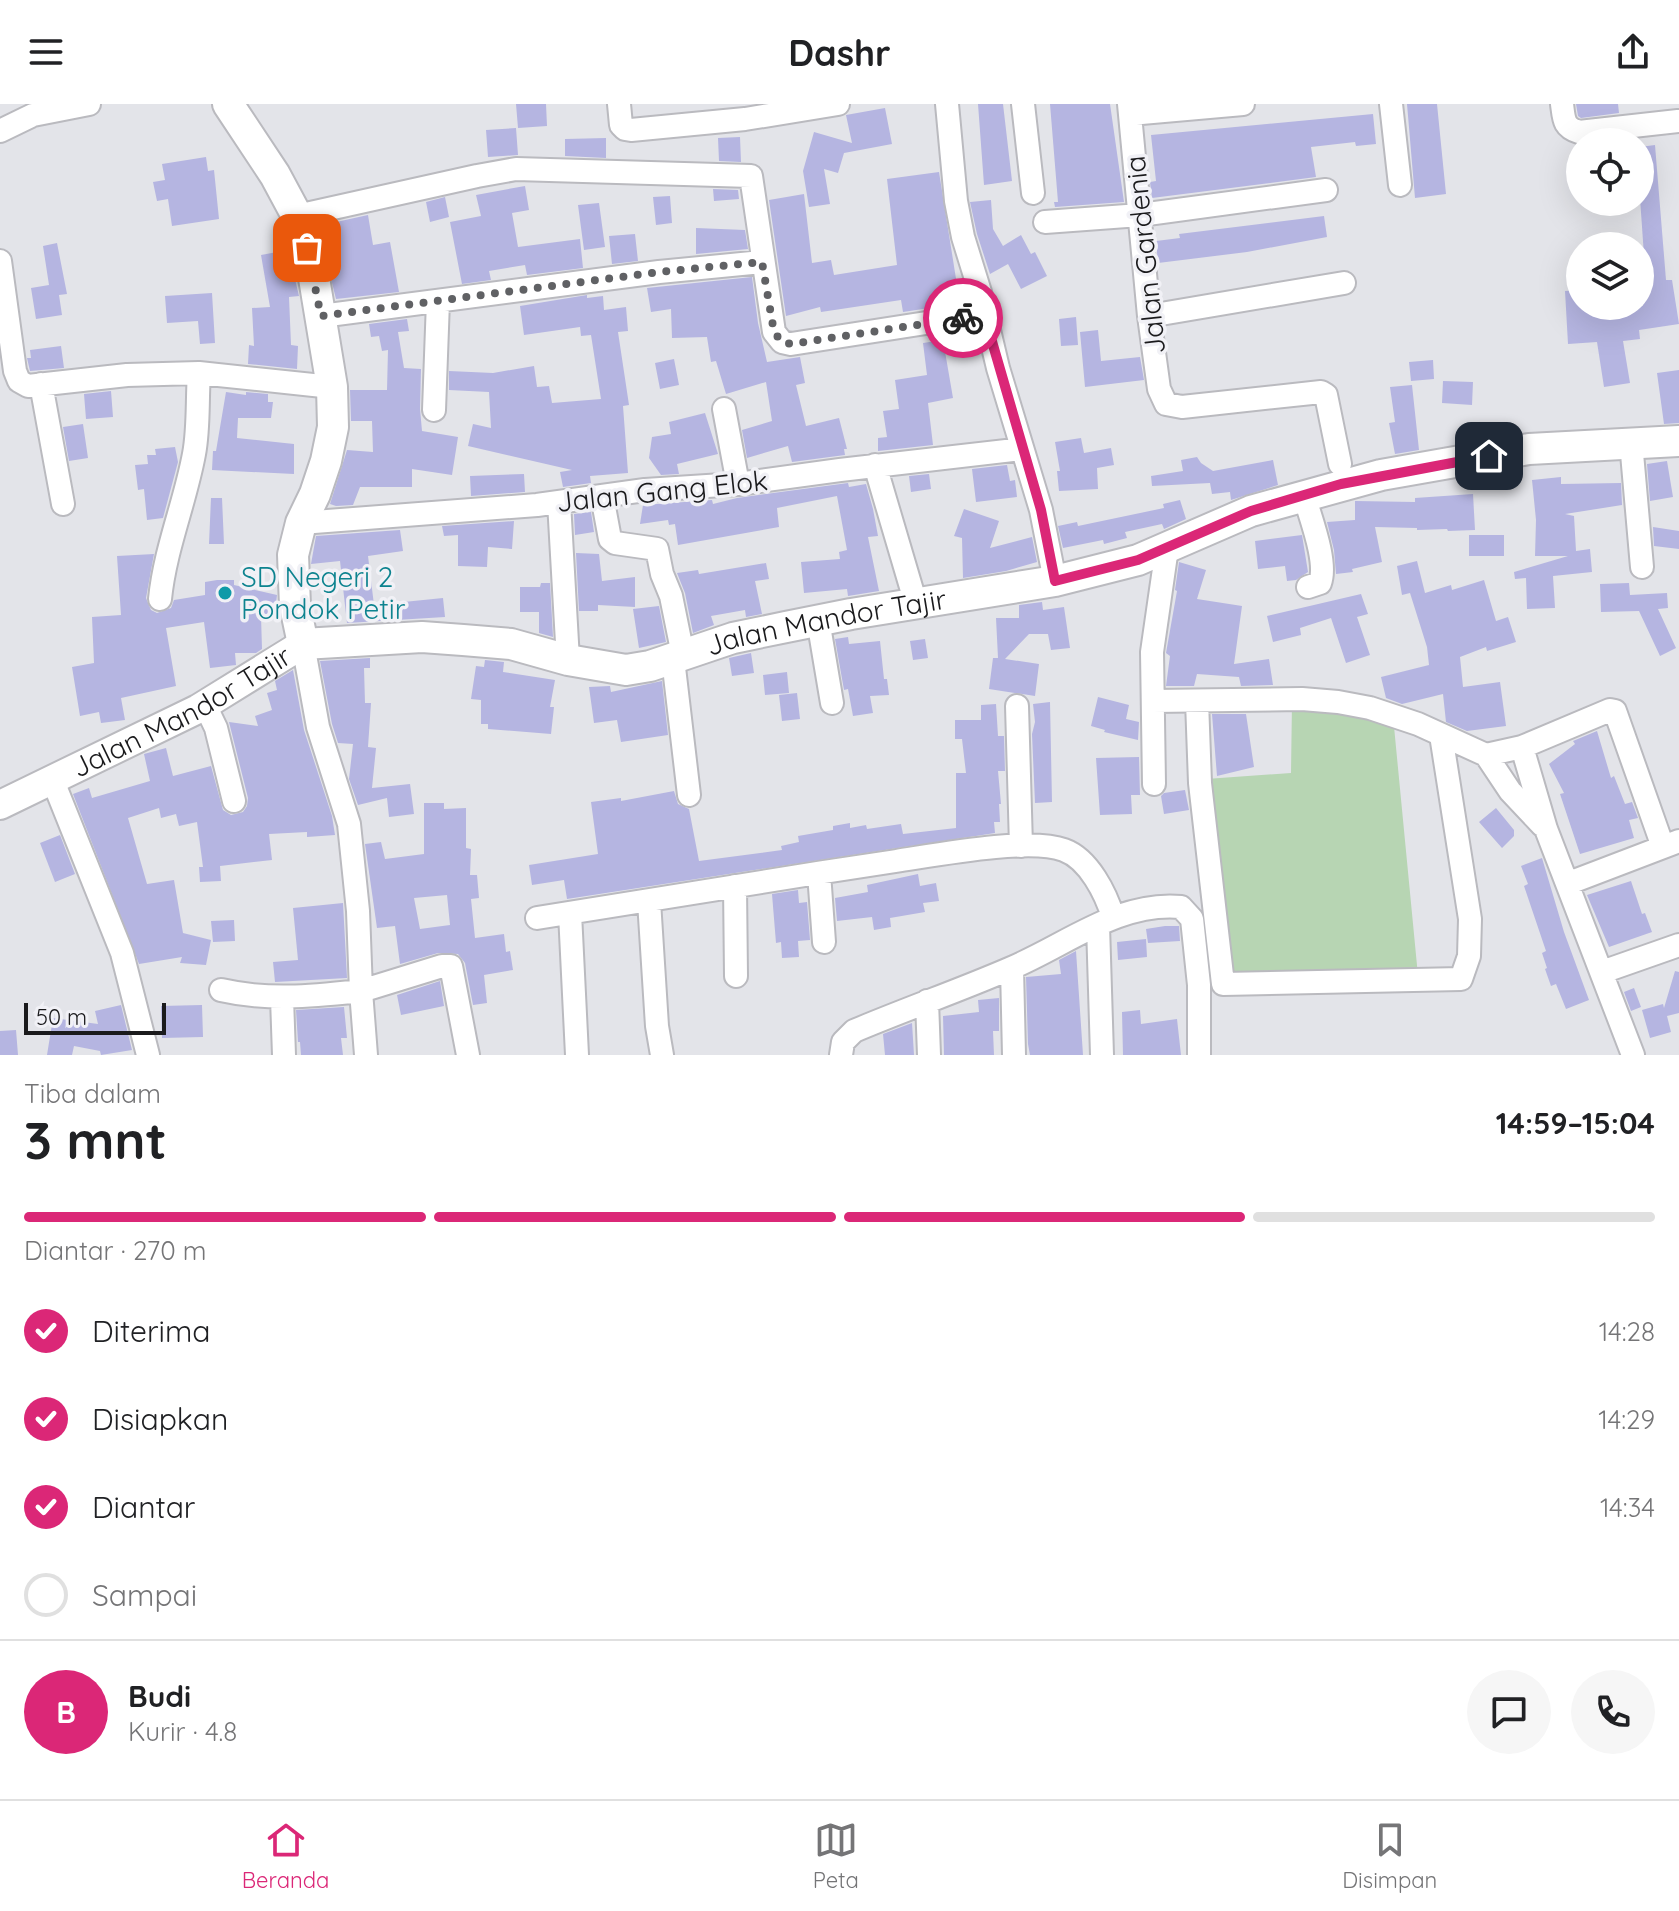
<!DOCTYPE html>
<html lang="id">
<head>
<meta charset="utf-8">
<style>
	body { margin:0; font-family:Quicksand,sans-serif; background:#f6f6f6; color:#202124; height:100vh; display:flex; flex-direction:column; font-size:30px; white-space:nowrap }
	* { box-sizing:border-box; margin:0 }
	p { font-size:26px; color:#757577 }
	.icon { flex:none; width:44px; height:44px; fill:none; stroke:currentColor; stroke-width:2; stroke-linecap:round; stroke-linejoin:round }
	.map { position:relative; height:951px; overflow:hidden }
	.drawer { display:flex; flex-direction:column; background:#fff; flex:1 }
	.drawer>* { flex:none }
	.controls { position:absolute; left:1566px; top:24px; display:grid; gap:16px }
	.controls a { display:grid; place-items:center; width:88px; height:88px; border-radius:50%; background:#fff; box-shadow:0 8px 32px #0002; font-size:40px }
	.scale { position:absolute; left:24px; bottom:20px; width:142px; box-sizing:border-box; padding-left:8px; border:4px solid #1a1a1c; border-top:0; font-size:22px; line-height:28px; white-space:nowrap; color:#1a1a1c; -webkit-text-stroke:6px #f1f1f6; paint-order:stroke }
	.pin { position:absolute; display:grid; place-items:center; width:68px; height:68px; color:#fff; margin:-34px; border-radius:16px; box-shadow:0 4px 12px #0006 }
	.courier { position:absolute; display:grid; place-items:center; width:80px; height:80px; margin:-40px; border:6px solid #db2777; border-radius:50%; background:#fff; color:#222; box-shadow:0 2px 10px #0007 }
	.summary em { font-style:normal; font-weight:700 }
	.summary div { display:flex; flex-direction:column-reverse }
	.summary { display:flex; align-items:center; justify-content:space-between; height:136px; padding:0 24px }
	h1 { font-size:52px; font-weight:700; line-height:60px }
	.bar { display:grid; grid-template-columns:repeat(4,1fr); gap:12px 8px; align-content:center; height:96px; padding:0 24px }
	.bar i { height:10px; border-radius:6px; background:#e0e0e0 }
	.bar .selected { background:#db2777 }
	.bar p { grid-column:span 4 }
	.line { display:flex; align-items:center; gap:20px; padding:0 24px; border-top:2px solid #e0e0e0 }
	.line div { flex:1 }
	.round { display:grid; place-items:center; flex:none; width:84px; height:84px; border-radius:42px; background:#f6f6f6 }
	ol { padding:0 24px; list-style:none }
	li { display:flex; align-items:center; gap:24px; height:88px }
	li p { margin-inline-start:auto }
	li .icon { padding:8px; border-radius:50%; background:#db2777; color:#fff; stroke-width:4 }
	li:last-child { color:#757577 }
	li i { width:44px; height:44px; border:4px solid #e0e0e0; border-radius:50% }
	header { display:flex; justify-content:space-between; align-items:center; height:104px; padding:0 24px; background:#fff; font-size:36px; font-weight:700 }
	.tab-bar { display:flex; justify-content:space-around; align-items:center; height:112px; border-top:2px solid #e0e0e0; background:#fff; font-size:22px; color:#757577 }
	.tab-bar a { display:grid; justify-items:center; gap:4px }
	.tab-bar .selected { color:#db2777 }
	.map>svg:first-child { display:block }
	.green { fill:#b7d5b3 }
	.building { fill:#b5b5e1; fill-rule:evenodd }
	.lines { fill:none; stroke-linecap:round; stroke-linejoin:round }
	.minor-casing { stroke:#bababf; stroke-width:26 }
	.tertiary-casing { stroke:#bababf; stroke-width:32 }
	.secondary-casing { stroke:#bababf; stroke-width:34 }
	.minor { stroke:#fff; stroke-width:22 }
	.tertiary { stroke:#fff; stroke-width:28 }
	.secondary { stroke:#fff; stroke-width:30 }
	.done { stroke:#606164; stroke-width:8; stroke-dasharray:0 14.4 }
	.route { stroke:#db2777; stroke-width:10 }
	.culture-dot { fill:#0f9aa8; stroke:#f1f1f6; stroke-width:3 }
	.labels { text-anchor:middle; stroke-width:7; stroke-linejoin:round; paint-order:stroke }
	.street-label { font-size:28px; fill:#1a1a1c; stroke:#f1f1f6 }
	.culture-label { font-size:28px; fill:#0d838f; stroke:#f1f1f6; text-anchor:start }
</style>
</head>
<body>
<header><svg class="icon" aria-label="menu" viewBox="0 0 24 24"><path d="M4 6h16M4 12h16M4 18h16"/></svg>Dashr<svg class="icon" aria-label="share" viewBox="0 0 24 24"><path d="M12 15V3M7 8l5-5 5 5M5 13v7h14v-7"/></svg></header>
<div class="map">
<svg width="1679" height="951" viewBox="0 0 1679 951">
	<rect width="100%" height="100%" fill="#e3e4e9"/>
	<path class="green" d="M1292,597l101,15 26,270 -190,5 -23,-212 85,-6z"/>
	<path class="building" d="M516,0h30l1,22 -29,2z
		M978,0h25l9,77 -28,4z
		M1050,0h60l14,98 -69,5 -1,-5h4z
		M1407,0h30l9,90 -31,4z
		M1576,0h42l1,9 -38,5 -3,-2z
		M885,4l7,36 -48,9 -6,20 -14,-4 6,35 -21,3 -6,-36 11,-39 38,11 -6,-28z
		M1373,10l3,30 -20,2 -1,-4 -44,5 5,30 -164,21 -2,-16 6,-1 -5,-46z
		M516,24l2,27 -30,2 -2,-27z
		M740,33l1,25 -22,-1 -1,-23z
		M606,34v20l-41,-2v-17z
		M1655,41l11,135h6l7,44 -40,6 1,9 -17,2 7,42 -26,4 -7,-45 -29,2 -3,-53 15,-1v16h63l-3,-21 6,-1 -6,-86v-51z
		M206,53l2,14 6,-1 5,49 -47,7 -4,-27 -11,2 -4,-19 12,-2 -3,-16z
		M939,68l18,113 -9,1 8,18 -53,8 -2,-12 -80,12 -1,-5 -34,9 -17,-116 35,-6 8,69 19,-3 3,15 63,-10 -10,-86z
		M525,82l4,24 -17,3 6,34 62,-8 3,29 -56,7 -2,-10 -36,6 2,9 -29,4 -12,-62 31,-6 -5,-21z
		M713,85l25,1 1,9 -25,2z
		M670,92l2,27 -16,2 -3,-28z
		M445,93l4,20 -19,5 -4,-20z
		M991,96l2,29 10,17 18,-11 10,19 4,-2 12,24 -26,13 -13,-25 -18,10 -13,-40 -7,-32z
		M599,99l6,44 -21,3 -6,-45z
		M368,111l5,30 17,-3 9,50 -63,7 -18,-73z
		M1324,112l3,21 -80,15 -89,11 -2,-22 24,-3 -1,-4z
		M696,124l49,2 3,19 -52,5z
		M635,130l3,27 -26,3 -3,-28z
		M57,139l10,51 -8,1 3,20 -26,4 -5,-31 18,-3 -6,-39z
		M288,146l11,46 -10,1 2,48 7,1 -1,23 -49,-5 1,-19 5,1 -2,-38 18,-1 -9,-52z
		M752,173l6,46 9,39 33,-5 5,26 -9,2 10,41 33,-8 8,31h-3l1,6 -53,7 -4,-16 -41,12 -5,-28 30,-9 -6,-39 -40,12 -10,-33 -5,1 -4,-25 -35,1 -1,-29 -20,3 -4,-24z
		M212,189l3,50 -15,1 -2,-23 -31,2 -2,-27z
		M587,191v3l16,-2 1,14 22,-3 2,24 -10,1 11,73 -6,1 5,67 -38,3 1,7 -28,4 -3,-15 12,-2 -104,-24 5,-22 18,4 -2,-36 -40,-2v-19l44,2 41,-7 3,21 12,-1 3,17 49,-4 -10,-64 -10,1 -1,-9 -56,8 -4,-29z
		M1076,213l2,28 -17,1 -2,-27z
		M407,215l2,12 -11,1 6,36 17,1 -1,40 2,22 36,6 -6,38 -40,-6v18h-52l-7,18 -17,1 -6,-2 17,-54 26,2 -1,-31h-21l-1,-31h37l1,-40 -6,1 -3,-15 -8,1 -2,-13z
		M1098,226l3,31 39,-4 4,23 -59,7 -5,-55z
		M943,236l10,58 -25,5 5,42 -55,6v-13l9,-1 -4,-26 16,-2 -4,-29 32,-5 -4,-32z
		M61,242l3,22 -34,3 -3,-13h4l-1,-8z
		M674,255l5,26 -19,4 -5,-26z
		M1433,256l1,19 -23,2 -2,-19z
		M1679,266v53l-15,1 -7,-51z
		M1443,277l30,1 -1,23 -30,-2z
		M1412,281l7,65 -24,4 -6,-31 6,-1 -5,-35z
		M111,287l2,26 -27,2 -2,-25z
		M226,288l20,3v-3l22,2v8h5l-2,16h-33l-1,20 57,6v30l-82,-4 1,-19h3z
		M705,309l13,41 -41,10 2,10 -18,1 -12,-17 3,-21 19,-3 -2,-12z
		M83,320l5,34 -19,3 -6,-34z
		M1081,334l3,15 27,-5 3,17 -17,3 1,21 -39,2 -2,-20h3l-5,-29z
		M175,343l3,15 -15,56 -16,2 -3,-31 -6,1 -3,-25 13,-1 -1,-9h9l-1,-6z
		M1197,353l4,6 12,8 60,-11 5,25 -47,15 -1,-8 -18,2 -2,-11 -58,3 -1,-10 32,-5 -2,-11z
		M1667,357l6,36 -23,4 -3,-37z
		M1007,361l3,16 5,-1 2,17 -41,5 -4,-33z
		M524,370l1,18 -54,4 -1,-20z
		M929,370l2,15 -20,3 -2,-16z
		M1493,370l2,12 -20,3 -1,-12z
		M1561,373v7l60,-1 1,22 -57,9 9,2 2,35 14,-2 2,23 -39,4 2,32 -28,1 -1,-31 -11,1 -1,-7 54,-16h-33l1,-36 -4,-40z
		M848,379l1,4 17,-3 7,25 5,27 -10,1 11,54 -31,5 -1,-7 -43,4 -3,-31 39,-3 -1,-7 8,-2 -10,-54 -60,12 2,19 -101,18 -3,-21 -6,1 -1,-5 -28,4 3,-19 69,-5 1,4 24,-6z
		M1473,390l2,36 -27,1 -1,-2 -30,1v-2l-42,-1 7,35 -30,7 1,3 -17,2 -2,-24 -7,-28 28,-2v-19l60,1v-4z
		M211,394h11l2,46h-15z
		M1180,396l6,19 -22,10 -2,-5 -37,8 2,6 -23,6 -1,-4 -40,8 -5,-22 19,-4 1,4 86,-18 -1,-4z
		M964,405l35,12 -9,27 42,-11 5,25 -31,9 -43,7 -1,-40 -8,-2z
		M591,408l3,20 -19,3 -1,-21z
		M514,417l-2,28 -24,-2 -1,20 -29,-1v-31l-14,1 -2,-10z
		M1653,423l26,4v18l-25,-3z
		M400,426l3,21 -35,5 6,49 69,-7 2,19 -98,6 -7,-62 -29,3 5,-28z
		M1302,431l6,37 -12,8 -9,1 -2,-15 -27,3 -3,-28z
		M1469,431h35v21h-35z
		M576,449l23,1 3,27 33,-4v30l-37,-2v6h-19z
		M154,450l-8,44 5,12 6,3 14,-5 3,-8 31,-5v-13l12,-2h17v5l43,10 -3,25 -13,-4 1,33 -6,4h-21l1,12 -26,3 -6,-46 -38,6 10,58 -55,12 4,22 -24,3 -2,-11 -19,4 -8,-49 22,-4 -2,-46 29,-2 -4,-59z
		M1417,457l8,32 26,-8 1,5 32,-10 12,41 12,-4 8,25 -29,9 -1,-4 -26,10 3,30 37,-5 6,44 -39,5 -21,-9 -3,-28 -41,10 -16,-6 -5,-21 48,-12 -2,-18 -17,-54 -8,2 -5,-29z
		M1179,458l27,8 -9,29 45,7 -8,58 35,-5 4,26 -32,1 -2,-9 -42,-3 -3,12h-28l4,-30 -4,-3 11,-62 -2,-1z
		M766,459l3,16 -14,2 7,33 -16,3 -1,-7 -34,6 3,9 -21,8 -8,-40 -8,-20 21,-3 1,4z
		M541,479h9l3,54 -14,-4v-21h-19v-25h20z
		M1629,479l1,12 37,-2 1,15 -10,1 18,39 -16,8 -21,-45 -38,1 -1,-28z
		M1361,490l7,20 -11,3 13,38 -24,8 -15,-45 -31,10 1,7 -28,7 -6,-26z
		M1042,498l1,8 21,-3 6,41 -19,2 -3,-16h-19l-24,25 34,5 -4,32 -46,-7 4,-31h5l-2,-40h23v-13z
		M659,502l7,36 -27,6 -6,-39z
		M848,533l1,7 31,-3 4,38h3l2,16 -19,1 3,17 -20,3 -5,-27 -4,1 -9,-51z
		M925,535l3,19 -15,2 -3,-19z
		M751,549l3,20 -22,3 -3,-18z
		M370,554v10h-6l1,35h6l-3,44 8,1 -4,40 38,-4 4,30 -25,3 -2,-19 -29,7 -9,-26 4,-35 -15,-1 -6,-19 -12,-63z
		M485,556l19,2 -1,10 52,8 -5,27h4l-3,27 -63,-5v-5h-7v-24l-10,-1 5,-33 8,1z
		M293,566l11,60 28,86 3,19 -28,2v-5l-38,2 3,26 -52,6 1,15 -21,1 -1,-15h4l-6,-45 -18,4 -3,-12 -15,4 -2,-10 -31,10 19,66 27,-4 9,53 28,7 -5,25 -26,-2 2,-6 -43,7 -66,-170 16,-6 3,10 58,-17 -6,-27 22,-6 7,28 38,-10 12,44 8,5 12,-3 4,-6 1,-8 -19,-76 29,4 -3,-10 17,-6 -5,-17 10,-3 -2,-9z
		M787,568l2,21 -24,2 -2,-20z
		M662,577l6,54 -47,7 -4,-22 -23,3 -5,-36 21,-1 1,6z
		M797,589l3,26 -18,2 -3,-26z
		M1098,593l31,8 -3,14 13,3 -1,18 -34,-8 1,-2 -14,-4z
		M1050,598l2,100 -17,1 -3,-69 3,-12 -2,-18z
		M996,600l2,32h6l1,35h-7l3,33h-2l1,18h-6l1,11 -428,66 -3,-19 -32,5 -3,-20 69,-11 -7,-52 30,-4v3l53,-10 4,13 11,5 10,52 83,-11 -1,-4 18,-4 -1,-6 35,-6v-4l17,-3v5l16,-3 1,4 34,-5 2,10 53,-6v-55h10l-4,-34h-7v-19h26v-15z
		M1212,610h34l8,53 -37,9z
		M1597,627l14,47 3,-2 11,28 7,-2 6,16 -9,2 5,18 -54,16 -20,-60 4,-1 -15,-29 26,-20 -2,-3z
		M1139,653l1,38h-9l1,19 -32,1 -4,-57z
		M1185,686l4,20 -25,4 -3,-18 3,-3z
		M424,699h20v6l22,-1v40l5,1 -1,26h7l2,23 -8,1 4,39 29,-4 2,18 4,-1 3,19 -29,5 3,28 -14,2 -8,-42 -7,-9 -20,-1 -38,11 -5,-38 -18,2 -12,-84 16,-2 4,17 39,-5zM447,791l3,30 -30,4 -6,-31z
		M1496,704l18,22v6l-12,12 -23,-26z
		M60,731l15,39 -20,8 -15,-39z
		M1542,754l22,74 25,68 -23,9 -10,-25 -5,2 -6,-17 2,-1 -5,-15 4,-2 -22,-65 4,-2 -7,-18z
		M918,770l2,12 16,-3 3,18 -16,2 2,9 -35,6 1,9 -17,3 -2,-13 -35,4 -2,-23 33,-6 -1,-7z
		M1631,777l11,33 3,-1 7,19 -43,15 -22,-52z
		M798,786l1,13 8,-1 3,38 -12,1 1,16 -17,1 -1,-16 -5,1 -4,-49z
		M343,799l4,75 -72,4 -2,-20 25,-2 -5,-52z
		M234,816l1,21 -22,1 -2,-21z
		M1165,822h14l1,15 -32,2 -2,-14z
		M1146,835l1,18 -29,3 -1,-18z
		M1076,847l7,104h-53l-2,-11 -2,-67 35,-3 -2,-14z
		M1675,867l4,1v41l-12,3 4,16 -21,6 -8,-28 21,-6 1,4z
		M440,877l4,25 -43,9 -4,-20z
		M1634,884l7,19 -10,4 -7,-19z
		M999,894v33h-6l1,24h-50l-1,-39 36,-4 -1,-12z
		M121,901l11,45 -31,5 -1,-4 -26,-5 -2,9h-25l6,-37 45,6 -3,-13z
		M202,901l1,32 -41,1 -1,-32z
		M344,903l3,31h-6l2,17h-42l-1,-13h-2l-2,-32z
		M1140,906l1,14 36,-5 4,36h-58l-1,-43z
		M912,919l2,32h-29l-2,-21z
		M16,926l2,25h-18v-24z"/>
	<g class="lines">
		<defs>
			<path id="minor" d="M619,0l2,21 4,4 6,1 114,-11 93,-15
				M947,0l9,97 7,36 17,55 18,76 43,142 14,71
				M1023,0l10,89
				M1129,0l20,212 10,73 7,15 16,3 139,-15 5,3 14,69
				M1391,0l9,81
				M1562,0c2,15 1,23 17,28l99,-11
				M1130,10l113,-10
				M0,27l33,-16 56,-11
				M297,112l180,-40 39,-7 235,7 23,156 8,10 9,2 193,-30
				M1045,118l95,-7 186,-25
				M0,157l15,110 4,10 9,5 99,-11 72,-2 133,14
				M321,212l338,-44 103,-10
				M1149,212l195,-33
				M41,280l22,120
				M724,305l14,75
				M434,306l4,-109
				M1631,338l11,125
				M875,361l41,139
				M1304,391c6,22 24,67 16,88l-12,4
				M602,392l8,43 5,4 42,6 5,25 9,22 12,59
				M559,398l9,158
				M301,419l236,-18 108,-15 93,-6 102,-14 182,-21
				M160,495c5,-50 25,-96 34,-145 5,-26 3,-54 5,-81
				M818,516l14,83
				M303,540l15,83 31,97 9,87 3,80 81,-25h9l17,89
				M673,555l16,136
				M1154,597l148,-2 36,3 32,6 48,16 68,31 36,-8 88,-37 5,1 48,136
				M1197,597l3,82 23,201 238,-5 8,-23 1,-37 -29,-184
				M205,601l11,23 18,73
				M1017,602l4,140
				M1522,643l24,82 87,226
				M1486,651l24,36 32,34
				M53,677l69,172 26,102
				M1154,680l-2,-132 15,-104
				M819,769l5,69
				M1569,779l110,-42
				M735,782l1,90
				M649,797l8,125 5,29
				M570,809l7,142
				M537,814c119,-19 239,-39 359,-57 40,-6 133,-24 168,-11 25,9 42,44 49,67
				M1098,821l4,130
				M1012,864l2,87
				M1602,868l77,-27
				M221,886c48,11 92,6 140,1l5,64
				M282,894l2,57
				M927,897l2,54
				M841,951l2,-13 11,-11c52,-22 104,-40 155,-62 56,-23 109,-68 172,-62l11,12 7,66v70"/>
			<g id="tertiary">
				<path id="s1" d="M0,701l198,-96 105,-65"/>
			</g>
			<g id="secondary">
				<path id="s2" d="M228,0l47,71 22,41 17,62 18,109 1,40 -7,34 -11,33 -14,29 -8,32 2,51 8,38 119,-7 41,3 48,4 57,16 58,10 24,-4 83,-28 53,-11 65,-13 204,-33 83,-21 113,-49 130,-36 148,-26 150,-8"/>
			</g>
		</defs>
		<use href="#minor" class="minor-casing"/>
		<use href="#tertiary" class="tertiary-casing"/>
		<use href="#secondary" class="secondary-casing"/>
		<use href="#minor" class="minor"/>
		<use href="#tertiary" class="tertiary"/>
		<use href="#secondary" class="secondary"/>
	</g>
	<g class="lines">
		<path class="done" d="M307,144l14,68 338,-44 103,-10 12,70 8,10 9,2 172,-26"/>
		<path class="route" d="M963,214l21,-4 57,196 14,71 83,-21 113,-49 90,-27 148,-28"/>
	</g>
	<circle class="culture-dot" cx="225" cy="489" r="8"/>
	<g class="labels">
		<g class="street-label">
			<text transform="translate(1145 151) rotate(-96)" y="10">Jalan Gardenia</text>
			<text transform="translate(662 387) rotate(-6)" y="10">Jalan Gang Elok</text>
			<text dy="10" stroke="none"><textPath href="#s2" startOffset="1104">Jalan Mandor Tajir</textPath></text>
			<text dy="10" stroke="none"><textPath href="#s1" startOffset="204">Jalan Mandor Tajir</textPath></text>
		</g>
		<g class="culture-label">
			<text x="241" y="483">SD Negeri 2<tspan x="241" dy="32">Pondok Petir</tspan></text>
		</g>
	</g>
</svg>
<div class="controls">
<a><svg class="icon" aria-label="locate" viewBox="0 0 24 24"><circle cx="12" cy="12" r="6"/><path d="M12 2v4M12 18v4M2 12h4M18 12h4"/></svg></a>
<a><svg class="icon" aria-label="layers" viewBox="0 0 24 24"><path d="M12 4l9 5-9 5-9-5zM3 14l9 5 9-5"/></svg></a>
</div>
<div class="scale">50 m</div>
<div class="pin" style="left:307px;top:144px;background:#ea580c"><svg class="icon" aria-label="bag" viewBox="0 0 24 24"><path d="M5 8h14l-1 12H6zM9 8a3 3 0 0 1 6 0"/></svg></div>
<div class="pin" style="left:1489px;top:352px;background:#1f2937"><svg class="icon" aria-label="home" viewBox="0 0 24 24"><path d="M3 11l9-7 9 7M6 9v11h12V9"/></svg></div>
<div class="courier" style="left:963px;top:214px"><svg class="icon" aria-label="bike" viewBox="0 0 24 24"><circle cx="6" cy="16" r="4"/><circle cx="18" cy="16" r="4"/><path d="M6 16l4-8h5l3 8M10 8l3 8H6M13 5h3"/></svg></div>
</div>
<section class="drawer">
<div class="summary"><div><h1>3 mnt</h1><p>Tiba dalam</p></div><em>14:59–15:04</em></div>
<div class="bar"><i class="selected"></i><i class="selected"></i><i class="selected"></i><i></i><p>Diantar · 270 m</p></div>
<ol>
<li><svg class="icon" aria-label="check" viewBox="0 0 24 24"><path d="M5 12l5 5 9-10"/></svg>Diterima<p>14:28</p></li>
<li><svg class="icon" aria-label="check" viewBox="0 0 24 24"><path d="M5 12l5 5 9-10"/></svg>Disiapkan<p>14:29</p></li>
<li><svg class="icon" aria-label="check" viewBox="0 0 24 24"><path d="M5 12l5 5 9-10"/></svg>Diantar<p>14:34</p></li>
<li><i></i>Sampai</li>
</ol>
<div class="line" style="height:144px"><b class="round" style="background:#db2777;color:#fff">B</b><div><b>Budi</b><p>Kurir · 4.8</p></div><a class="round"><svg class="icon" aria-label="chat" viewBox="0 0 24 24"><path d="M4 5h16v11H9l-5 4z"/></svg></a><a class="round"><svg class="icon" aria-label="phone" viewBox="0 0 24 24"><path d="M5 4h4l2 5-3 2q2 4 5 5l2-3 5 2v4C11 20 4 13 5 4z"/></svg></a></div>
</section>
<nav class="tab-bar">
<a class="selected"><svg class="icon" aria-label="home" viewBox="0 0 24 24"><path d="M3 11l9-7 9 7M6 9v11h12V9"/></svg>Beranda</a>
<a><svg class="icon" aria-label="map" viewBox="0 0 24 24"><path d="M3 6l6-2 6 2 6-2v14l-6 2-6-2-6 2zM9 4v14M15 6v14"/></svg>Peta</a>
<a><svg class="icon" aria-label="saved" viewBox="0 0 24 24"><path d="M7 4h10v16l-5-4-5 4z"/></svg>Disimpan</a>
</nav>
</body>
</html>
